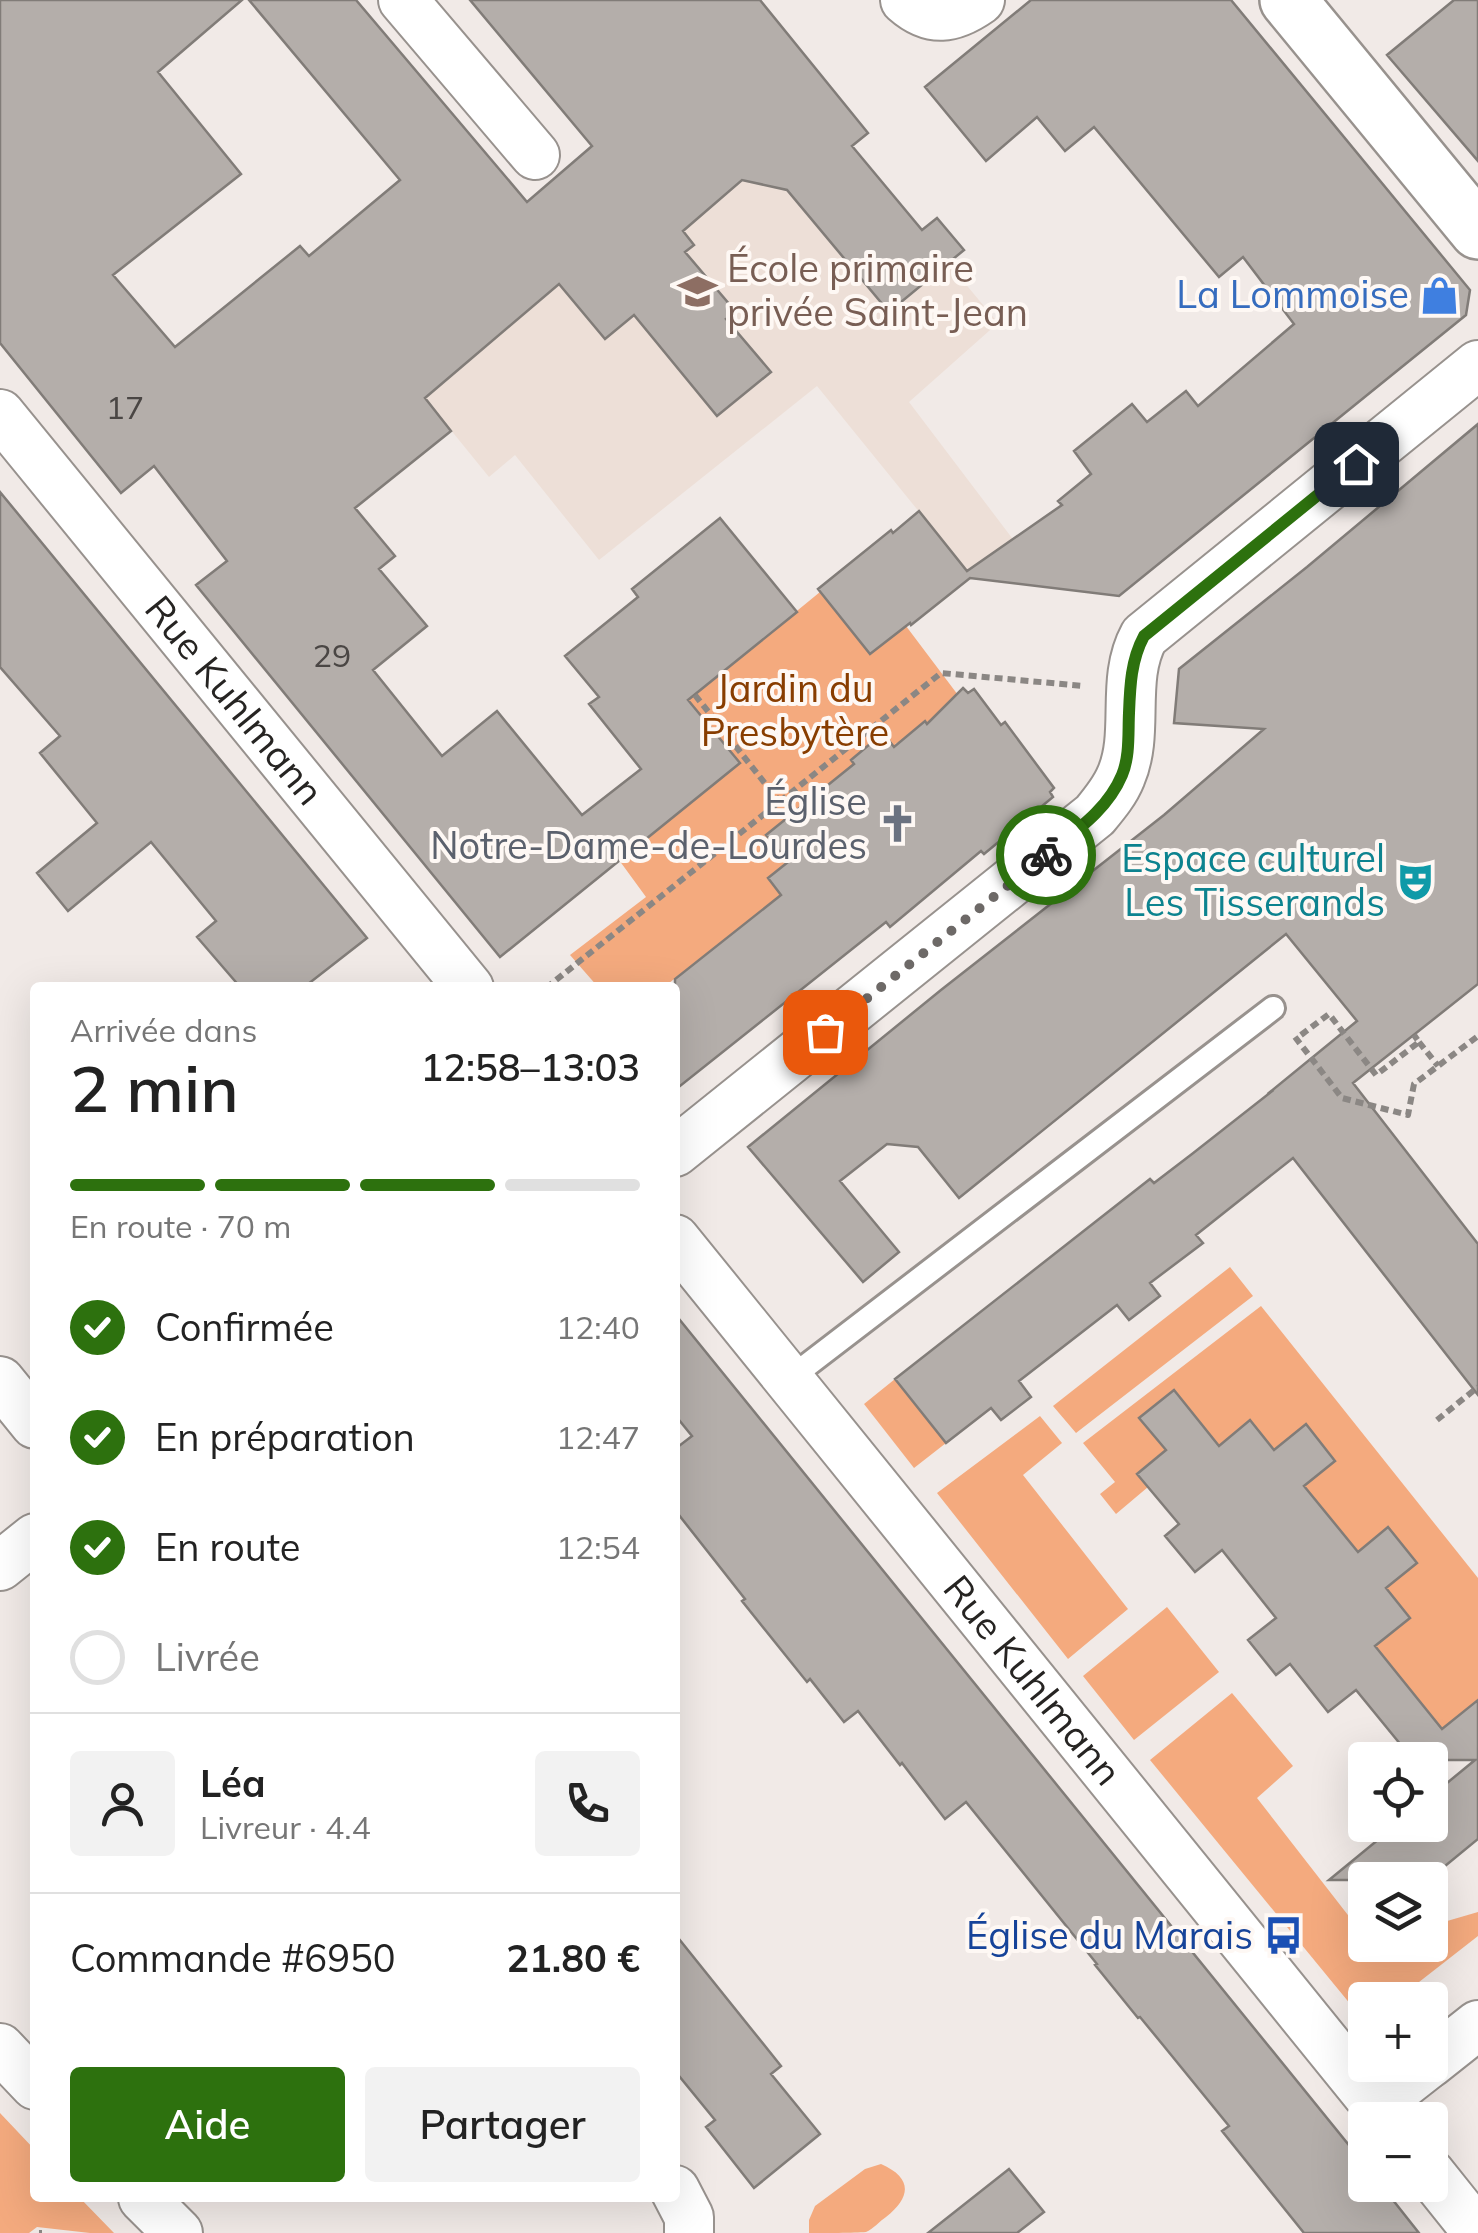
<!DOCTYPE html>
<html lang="fr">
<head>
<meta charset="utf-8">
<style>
	body { margin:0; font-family:Mulish,sans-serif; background:#f2f2f2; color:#222; height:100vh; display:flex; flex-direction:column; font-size:38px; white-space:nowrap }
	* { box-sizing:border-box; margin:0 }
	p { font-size:32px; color:#767676 }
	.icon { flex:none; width:55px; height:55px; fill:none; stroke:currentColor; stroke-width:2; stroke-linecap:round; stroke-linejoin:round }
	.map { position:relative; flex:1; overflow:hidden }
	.details { position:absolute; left:30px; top:982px; width:650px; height:1220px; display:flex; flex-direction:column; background:#fff; border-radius:10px; box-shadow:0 10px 40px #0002 }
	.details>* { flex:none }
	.fabs { position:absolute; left:1348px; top:1742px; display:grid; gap:20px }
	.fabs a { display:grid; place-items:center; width:100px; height:100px; border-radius:10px; background:#fff; box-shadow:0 10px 40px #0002; font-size:50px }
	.pin { position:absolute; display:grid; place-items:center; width:85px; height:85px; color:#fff; margin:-42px; border-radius:20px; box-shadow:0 5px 15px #0006 }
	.courier { position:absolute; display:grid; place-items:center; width:100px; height:100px; margin:-50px; border:8px solid #2d710e; border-radius:50%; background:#fff; color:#222; box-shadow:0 2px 12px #0007 }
	.headline em { font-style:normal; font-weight:600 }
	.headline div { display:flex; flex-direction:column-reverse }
	.headline { display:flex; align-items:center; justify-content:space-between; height:170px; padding:0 40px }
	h1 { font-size:65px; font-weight:600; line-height:75px }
	.bar { display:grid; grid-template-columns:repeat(4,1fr); gap:15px 10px; align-content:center; height:120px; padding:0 40px }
	.bar i { height:12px; border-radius:8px; background:#e0e0e0 }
	.bar .selected { background:#2d710e }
	.bar p { grid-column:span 4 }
	.line { display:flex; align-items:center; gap:25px; padding:0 40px; border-top:2px solid #e0e0e0 }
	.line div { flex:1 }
	.round { display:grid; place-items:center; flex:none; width:105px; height:105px; border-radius:10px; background:#f2f2f2 }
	ol { padding:0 40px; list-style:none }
	li { display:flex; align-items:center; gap:30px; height:110px }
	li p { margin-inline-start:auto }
	li .icon { padding:10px; border-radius:50%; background:#2d710e; color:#fff; stroke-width:4 }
	li:last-child { color:#767676 }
	li i { width:55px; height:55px; border:5px solid #e0e0e0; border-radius:50% }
	.cta { display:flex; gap:20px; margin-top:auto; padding:20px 40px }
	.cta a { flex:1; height:115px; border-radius:10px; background:#2d710e; color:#fff; font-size:40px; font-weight:600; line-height:115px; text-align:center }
	.cta a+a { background:#f2f2f2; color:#222 }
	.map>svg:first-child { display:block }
	.built { fill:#eddfd7 }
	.green { fill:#f4aa7e }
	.building { fill:#b4aeaa; stroke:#817c78; stroke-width:2.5 }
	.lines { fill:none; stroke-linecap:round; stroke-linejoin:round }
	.lane-casing { stroke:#98928e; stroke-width:28 }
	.street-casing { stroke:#98928e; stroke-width:52 }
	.secondary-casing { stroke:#98928e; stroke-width:60 }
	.path { stroke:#8b8784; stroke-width:6; stroke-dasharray:8 5; stroke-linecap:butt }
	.lane { stroke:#fff; stroke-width:22 }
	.street { stroke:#fff; stroke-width:48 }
	.secondary { stroke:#fff; stroke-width:55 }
	.done { stroke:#6d6967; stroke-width:10; stroke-dasharray:0 18 }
	.route { stroke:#2d710e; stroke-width:12 }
	.labels { text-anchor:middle; stroke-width:8; stroke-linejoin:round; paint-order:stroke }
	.number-label { font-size:32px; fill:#4a4644 }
	.education-label { font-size:38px; fill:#785e54; stroke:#fef8f4; text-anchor:start }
	.shop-label { font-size:38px; fill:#366cbe; stroke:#fef8f4; text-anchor:end }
	.park-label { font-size:38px; fill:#883d00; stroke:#fef8f4 }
	.street-label { font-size:38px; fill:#262422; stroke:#fef8f4 }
	.worship-label { font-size:38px; fill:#5b616d; stroke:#fef8f4; text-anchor:end }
	.culture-label { font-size:38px; fill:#0d838f; stroke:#fef8f4; text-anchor:end }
	.transit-label { font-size:38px; fill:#164399; stroke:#fef8f4; text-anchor:end }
</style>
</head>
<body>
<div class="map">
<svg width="1478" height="2233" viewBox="0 0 1478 2233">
	<rect width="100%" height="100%" fill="#f1eae7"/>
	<path class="built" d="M744,17l254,306 -89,79 103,136 2,45 -42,-6 -155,-191 -218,174 -84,-105 -26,22 -117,-144z"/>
	<path class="green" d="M820,592l50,62 36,-28 55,73 -33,27 -4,-4 -20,24 -3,-5 -6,3 2,7 -14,-17 -32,25 14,18 -50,18 -48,40 20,27 -19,16 13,17 -117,92h-66l-28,-32 76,-58 -27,-37 120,-97 -51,-63z
		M1230,1267l23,29 -177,137 -23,-27z
		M1261,1306l217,272v126l-3,-2 -33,27 -67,-83 11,-58 30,-25 -28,-36 -31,25 -53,-66 31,-26 -28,-35 -33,25 -24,-29 -31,25 -46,-56 -34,28 26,32 -28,23 11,14 -32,27 -16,-20 15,-12 -32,-39z
		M895,1379l51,64 -32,25 -50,-64z
		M1040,1416l22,27 -39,32 105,134 -60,50 -131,-166z
		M1167,1607l52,65 -85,68 -51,-64z
		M1232,1693l61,73 -36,32 108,139v8h65v-19l48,-14v24l-82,64h-31v22l-215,-262z
		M0,2113l35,37v48h45l34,35h-24l-53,-6 -8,6h-29z
		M881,2164c32,14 30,33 5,53 -6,4 -13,12 -20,15 -11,1 -43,1 -57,1v-13l6,-14 50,-37z"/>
	<path class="building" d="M0,0h242l-84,72 83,102 -128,101 62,72 125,-101 9,10 91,-76 -151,-180h107l171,202 65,-56 -122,-146h290l108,133 -16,13 70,84 15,-12 27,32 -75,62 -102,-122 -45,-10 -59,51 11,14 -9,7 51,60 -10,7 45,53 -54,44 -83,-101 -29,24 -46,-55 -134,114 26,33 -96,77 40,48 -16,13 48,57 -54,44 69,86 55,-45 85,104 59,-46 -52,-65 10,-7 -34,-41 73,-59 -6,-8 88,-71 77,94 -109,88 52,63 -240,194 -304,-372 31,-24 -73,-95 -33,27 -121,-150z
		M1031,0h200l239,290 -4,25 -347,281 -149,-18 -59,47 -1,-2 -40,31 -52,-65 73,-59 2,3 26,-22 48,60 95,-66 -4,-4 33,-27 -17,-23 58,-47 15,18 39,-31 12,15 96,-82 -51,-67 -24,20 -125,-150 -29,24 -28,-34 -51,44 -61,-74z
		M1454,0h24v161l-91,-106z
		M1478,424v560l-125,99 125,161v151l-185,-237 -97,77 7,8 -53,40 10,13 -31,24 -12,-15 -98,76 12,16 -30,23 -10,-12 -45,35 -51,-64 255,-200 4,4 38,-29 79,-62h-1l87,-71 -71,-87 -327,264 -41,-51 -31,-3 -47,37 59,71 -36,30 -115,-135 193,-157 223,-175 100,-86 -90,-6 5,-54 128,-102z
		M0,492l367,446 -64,50h-62l-44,-51 19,-16 -65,-79 -83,69 -31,-38 60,-50 -57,-70 20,-17 -60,-69z
		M963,688l5,5 6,-4 27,36 4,-3 49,66 -4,4 3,5 -69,57 -3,-3 -91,76 -4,-5 -211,168v-111l106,-84 -13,-17 20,-16 -22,-27 88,-71 -3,-4 32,-27 11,14 31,-26 2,3z
		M675,1314l690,851v20h16l38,48h-115l-82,-102 7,-5 -66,-81 -23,-28 -2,1 -43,-53 2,-1 -131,-162 -21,17 -43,-56 -2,2 -42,-54 -14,11 -34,-43 -3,3 -65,-81 3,-2 -70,-89v-61l17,-13 -17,-21z
		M1174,1390l45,56 31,-26 24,30 32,-26 29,37 -31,25 54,66 30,-25 29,36 -31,25 24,30 -35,28 67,83 36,-29v139l-50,41h-99l67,-55h34v-28l45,-37h-70l5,-4 -54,-66 -28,22 -38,-48 -14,11 -28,-35 28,-22 -54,-68 -27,22 -30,-36 14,-12 -42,-50 29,-24 -27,-32z
		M675,1934l106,132 -10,8 49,60 -66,54 -48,-61 9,-7 -40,-49z
		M1009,2169l35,43 -27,21h-89z"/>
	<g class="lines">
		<defs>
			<path id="lane" d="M789,1379l484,-371"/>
			<g id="street">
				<path d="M403,0l132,155"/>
				<path d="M905,0c26,23 48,19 75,0"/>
				<path id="s1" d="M0,414l469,574"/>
				<path d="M675,1152l420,-337c10,-12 20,-24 26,-39 19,-44 -1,-96 23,-140l334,-271"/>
				<path id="s2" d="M675,1239l713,881"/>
				<path d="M0,1381l35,43"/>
				<path d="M0,1566l35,-28"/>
				<path d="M0,2048l35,37"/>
				<path d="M1430,2063l48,-38"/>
				<path d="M1376,2105l51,-40"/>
				<path d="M1430,2173l48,60"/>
				<path d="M675,2190l14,27v16"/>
				<path d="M143,2198l35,35"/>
			</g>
			<path id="secondary" d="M1288,0l190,231"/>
		</defs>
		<use href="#lane" class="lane-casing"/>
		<use href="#street" class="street-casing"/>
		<use href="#secondary" class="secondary-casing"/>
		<path class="path" d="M695,695l84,106
			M546,988l395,-315 143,13
			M1301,1035l28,-21 47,61 43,-33 -5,-7
			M1295,1037l47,61 66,17 6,-31 64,-48
			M1419,1042l19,24
			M1437,1420l41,-33
			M39,2233h3"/>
		<use href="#lane" class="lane"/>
		<use href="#street" class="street"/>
		<use href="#secondary" class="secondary"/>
	</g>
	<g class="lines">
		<path class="done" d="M825,1032l221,-177"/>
		<path class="route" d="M1046,855c28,-23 61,-44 76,-80 8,-19 6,-42 7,-62 1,-27 2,-53 15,-77l212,-172"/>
	</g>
	<defs>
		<symbol id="school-bare" viewBox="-9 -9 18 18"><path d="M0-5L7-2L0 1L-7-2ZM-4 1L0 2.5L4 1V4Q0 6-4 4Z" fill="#8d6e63" stroke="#fef8f4" stroke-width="2.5" paint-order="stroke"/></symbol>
		<symbol id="shop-bare" viewBox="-9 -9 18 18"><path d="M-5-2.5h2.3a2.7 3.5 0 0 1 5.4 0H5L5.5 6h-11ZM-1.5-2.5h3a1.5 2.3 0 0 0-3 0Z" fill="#3f7fe0" stroke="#fef8f4" stroke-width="2.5" paint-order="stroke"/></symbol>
		<symbol id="church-bare" viewBox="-9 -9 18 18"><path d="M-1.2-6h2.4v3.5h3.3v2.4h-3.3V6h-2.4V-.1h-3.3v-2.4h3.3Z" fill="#6b7280" stroke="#fef8f4" stroke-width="2.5" paint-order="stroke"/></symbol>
		<symbol id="theatre-bare" viewBox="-9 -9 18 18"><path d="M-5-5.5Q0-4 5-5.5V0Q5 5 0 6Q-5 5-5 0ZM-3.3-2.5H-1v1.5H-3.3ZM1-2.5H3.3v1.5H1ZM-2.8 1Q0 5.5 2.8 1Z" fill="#0f9aa8" stroke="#fef8f4" stroke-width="2.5" paint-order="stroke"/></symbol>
		<symbol id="bus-bare" viewBox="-9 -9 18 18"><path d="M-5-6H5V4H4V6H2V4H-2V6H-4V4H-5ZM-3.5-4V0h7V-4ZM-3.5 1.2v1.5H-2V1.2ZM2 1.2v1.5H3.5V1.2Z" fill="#1a4fb4" stroke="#fef8f4" stroke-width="2.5" paint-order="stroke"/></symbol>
	</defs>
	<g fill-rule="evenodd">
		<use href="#school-bare" x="670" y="264" width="55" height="55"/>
		<use href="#shop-bare" x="1412" y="268" width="55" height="55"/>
		<use href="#church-bare" x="870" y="796" width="55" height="55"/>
		<use href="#theatre-bare" x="1388" y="854" width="55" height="55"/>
		<use href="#bus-bare" x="1256" y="1908" width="55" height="55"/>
	</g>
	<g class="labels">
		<g class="number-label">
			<text x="125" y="419">17</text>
			<text x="332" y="667">29</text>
		</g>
		<g class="education-label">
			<text x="727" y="282">École primaire<tspan x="727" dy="44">privée Saint-Jean</tspan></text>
		</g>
		<g class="shop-label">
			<text x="1409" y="308">La Lommoise</text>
		</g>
		<g class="park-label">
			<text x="795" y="702">Jardin du<tspan x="795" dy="44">Presbytère</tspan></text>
		</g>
		<g class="street-label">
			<text dy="13" stroke="none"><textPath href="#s1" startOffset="370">Rue Kuhlmann</textPath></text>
			<text dy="13" stroke="none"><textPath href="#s2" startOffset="568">Rue Kuhlmann</textPath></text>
		</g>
		<g class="worship-label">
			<text x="867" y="815">Église<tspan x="867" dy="44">Notre-Dame-de-Lourdes</tspan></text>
		</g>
		<g class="culture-label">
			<text x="1385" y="872">Espace culturel<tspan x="1385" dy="44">Les Tisserands</tspan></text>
		</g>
		<g class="transit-label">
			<text x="1253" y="1949">Église du Marais</text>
		</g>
	</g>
</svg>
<div class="fabs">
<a><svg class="icon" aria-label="locate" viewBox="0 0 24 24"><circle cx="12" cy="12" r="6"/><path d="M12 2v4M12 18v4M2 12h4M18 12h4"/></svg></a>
<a><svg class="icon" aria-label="layers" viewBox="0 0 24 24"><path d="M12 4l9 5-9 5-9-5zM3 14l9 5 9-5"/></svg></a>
<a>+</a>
<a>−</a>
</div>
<div class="pin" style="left:825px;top:1032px;background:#ea580c"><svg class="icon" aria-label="bag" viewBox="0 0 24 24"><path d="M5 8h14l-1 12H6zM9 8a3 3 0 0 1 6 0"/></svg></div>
<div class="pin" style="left:1356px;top:464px;background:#1f2937"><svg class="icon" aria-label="home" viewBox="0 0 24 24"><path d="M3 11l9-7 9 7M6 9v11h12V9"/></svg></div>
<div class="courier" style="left:1046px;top:855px"><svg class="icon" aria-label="bike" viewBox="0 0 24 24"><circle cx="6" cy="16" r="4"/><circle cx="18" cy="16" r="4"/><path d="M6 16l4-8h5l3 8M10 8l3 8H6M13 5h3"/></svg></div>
<section class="details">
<div class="headline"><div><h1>2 min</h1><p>Arrivée dans</p></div><em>12:58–13:03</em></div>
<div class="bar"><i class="selected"></i><i class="selected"></i><i class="selected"></i><i></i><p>En route · 70 m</p></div>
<ol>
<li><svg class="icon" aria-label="check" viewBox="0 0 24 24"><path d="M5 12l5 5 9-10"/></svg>Confirmée<p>12:40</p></li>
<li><svg class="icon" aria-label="check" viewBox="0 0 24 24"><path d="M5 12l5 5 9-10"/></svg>En préparation<p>12:47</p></li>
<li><svg class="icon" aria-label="check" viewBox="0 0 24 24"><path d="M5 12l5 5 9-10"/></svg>En route<p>12:54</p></li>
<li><i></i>Livrée</li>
</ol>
<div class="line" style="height:180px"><a class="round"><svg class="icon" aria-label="person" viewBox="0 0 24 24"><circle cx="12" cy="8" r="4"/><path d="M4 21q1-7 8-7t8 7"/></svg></a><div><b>Léa</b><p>Livreur · 4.4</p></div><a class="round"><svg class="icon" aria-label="phone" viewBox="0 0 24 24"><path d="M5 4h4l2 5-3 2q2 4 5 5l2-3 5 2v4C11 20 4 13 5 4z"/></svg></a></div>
<div class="line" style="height:130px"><div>Commande #6950</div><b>21.80 €</b></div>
<div class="cta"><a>Aide</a><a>Partager</a></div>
</section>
</div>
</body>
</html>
